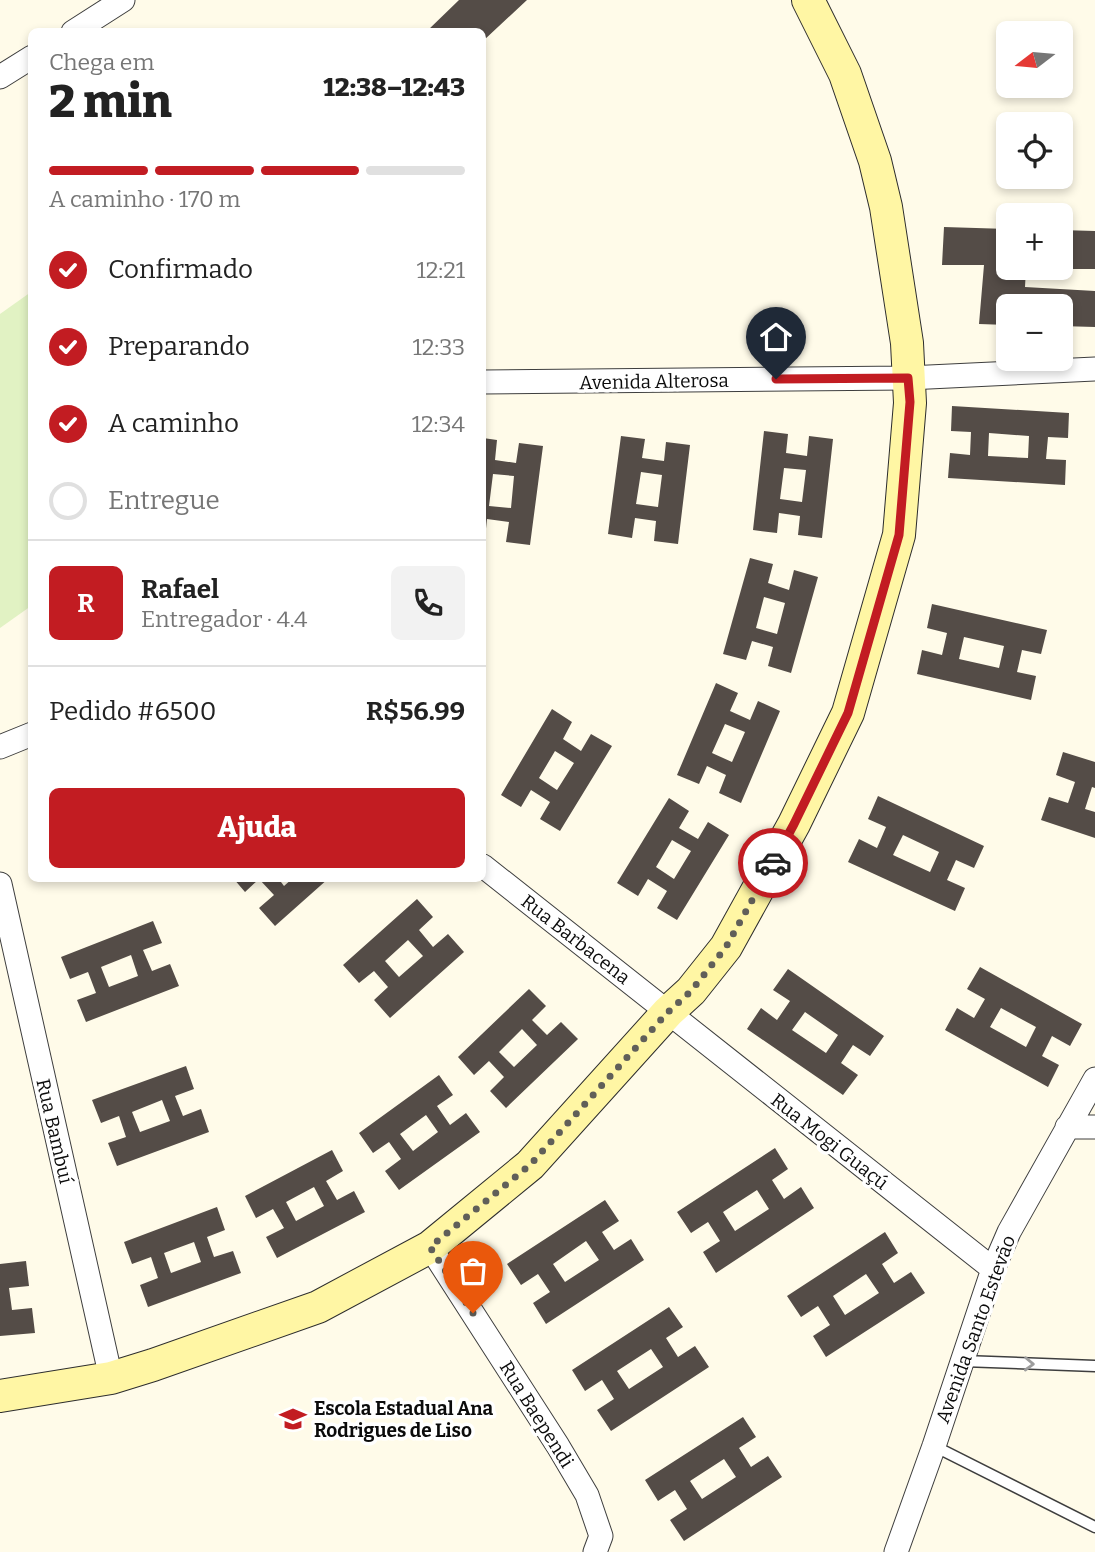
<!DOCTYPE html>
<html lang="pt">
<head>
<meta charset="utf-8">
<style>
	body { margin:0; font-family:Bitter,serif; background:#f2f2f2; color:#222; height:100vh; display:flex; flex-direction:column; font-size:26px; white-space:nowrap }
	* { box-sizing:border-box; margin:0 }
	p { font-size:23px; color:#767676 }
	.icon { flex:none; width:38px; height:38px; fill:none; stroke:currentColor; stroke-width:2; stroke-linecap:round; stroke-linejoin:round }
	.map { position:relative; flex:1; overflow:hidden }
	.drawer { position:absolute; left:28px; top:28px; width:458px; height:854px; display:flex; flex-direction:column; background:#fff; border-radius:10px; box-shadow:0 4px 10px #0003 }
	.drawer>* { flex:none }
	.needle { width:46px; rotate:254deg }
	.controls { position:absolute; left:996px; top:21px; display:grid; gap:14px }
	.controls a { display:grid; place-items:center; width:77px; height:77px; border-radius:10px; background:#fff; box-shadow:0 4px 10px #0003; font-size:35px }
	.pin { position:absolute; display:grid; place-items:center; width:60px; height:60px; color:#fff; margin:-72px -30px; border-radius:50% 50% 50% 0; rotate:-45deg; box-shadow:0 0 7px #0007 }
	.pin .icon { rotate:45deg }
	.courier { position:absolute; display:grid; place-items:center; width:70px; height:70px; margin:-35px; border:5px solid #c21c22; border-radius:50%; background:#fff; color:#222; box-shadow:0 2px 9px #0007 }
	.summary em { font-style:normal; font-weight:800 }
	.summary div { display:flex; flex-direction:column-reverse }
	.summary { display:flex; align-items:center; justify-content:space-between; height:119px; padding:0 21px }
	h1 { font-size:46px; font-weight:800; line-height:52px }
	.bar { display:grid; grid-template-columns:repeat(4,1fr); gap:10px 7px; align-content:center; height:84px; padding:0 21px }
	.bar i { height:9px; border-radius:5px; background:#e0e0e0 }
	.bar .active { background:#c21c22 }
	.bar p { grid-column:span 4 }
	.line { display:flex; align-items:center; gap:18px; padding:0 21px; border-top:2px solid #e0e0e0 }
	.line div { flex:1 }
	.round { display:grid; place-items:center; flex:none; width:74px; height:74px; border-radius:10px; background:#f2f2f2 }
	ol { padding:0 21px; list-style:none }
	li { display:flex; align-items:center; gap:21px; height:77px }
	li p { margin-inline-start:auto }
	li .icon { padding:7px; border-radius:50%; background:#c21c22; color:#fff; stroke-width:4 }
	li:last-child { color:#767676 }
	li i { width:38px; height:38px; border:4px solid #e0e0e0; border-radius:50% }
	.action { display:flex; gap:14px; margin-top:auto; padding:14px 21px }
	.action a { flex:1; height:80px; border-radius:10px; background:#c21c22; color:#fff; font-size:28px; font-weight:800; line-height:80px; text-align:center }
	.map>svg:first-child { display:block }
	.pitch { fill:#e1f2c3 }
	.building { fill:#544c47; fill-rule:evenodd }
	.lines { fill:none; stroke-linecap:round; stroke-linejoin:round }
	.lane-casing { stroke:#3e3e3e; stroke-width:13 }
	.street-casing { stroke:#3e3e3e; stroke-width:25 }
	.secondary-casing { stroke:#2d2d2d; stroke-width:34 }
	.lane { stroke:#fff; stroke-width:10 }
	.street { stroke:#fff; stroke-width:23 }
	.secondary { stroke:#fff6a4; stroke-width:32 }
	.oneway { stroke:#9d9d9d }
	.done { stroke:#605f59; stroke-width:7; stroke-dasharray:0 12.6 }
	.route { stroke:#c21c22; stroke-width:9 }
	.labels { text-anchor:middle; stroke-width:7; stroke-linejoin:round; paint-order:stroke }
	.street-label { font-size:19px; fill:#0b0b0b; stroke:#fff }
	.poi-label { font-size:19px; font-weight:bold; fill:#0b0b0b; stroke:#fff; text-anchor:start }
</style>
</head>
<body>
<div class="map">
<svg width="1095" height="1552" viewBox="0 0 1095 1552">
	<rect width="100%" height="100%" fill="#fffbe9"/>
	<path class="pitch" d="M31,292v314l-31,22v-314z"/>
	<path class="building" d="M459,0h68l-44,41v-9h-57z
		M944,227l64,2v39h18l-1,19 70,4v36l-35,-1v-20h-52v19l-29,-1 5,-59h-42z
		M1060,230l35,1v38h-35z
		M952,406l117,7 -1,25 -20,-1 -2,22 20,1 -1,25 -117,-7 2,-25 20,2 1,-23 -20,-1zM989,433l40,3 -1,22 -40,-2z
		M764,431l24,3 -2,19 21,3 2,-20 24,3 -11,99 -24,-3 2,-19 -21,-3 -2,20 -24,-3zM784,468l22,2 -4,32 -22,-3z
		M621,436l24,3 -3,19 22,3 2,-19 24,3 -12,99 -24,-3 2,-20 -21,-3 -3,20 -24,-4zM641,472l21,3 -4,32 -22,-3z
		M483,438l14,2 -2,20 21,3 3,-20 24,3 -13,99 -24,-3 3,-20 -22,-3 -2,19h-2zM493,474l21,2 -3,32 -22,-2z
		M750,558l23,6 -5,19 21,7 5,-20 24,7 -27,96 -23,-7 5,-19 -21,-6 -6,19 -23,-6zM764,597l21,6 -8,31 -21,-6z
		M932,604l115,26 -6,24 -19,-4 -5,22 19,4 -5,24 -114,-26 5,-24 20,5 5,-22 -20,-5zM964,637l40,9 -5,22 -40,-9z
		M716,683l22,10 -8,18 20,9 8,-19 22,10 -39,92 -22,-10 7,-18 -19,-9 -8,18 -22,-9zM725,724l20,8 -13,30 -20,-9z
		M552,709l20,13 -9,17 18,12 10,-17 21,12 -52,85 -20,-12 10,-17 -19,-12 -10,17 -20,-12zM555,751l19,12 -17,27 -18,-12z
		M1063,752l32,10v26l-3,-1 -7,22 10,3v26l-54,-18 8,-23 19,6 7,-21 -19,-7z
		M878,796l106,50 -10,22 -18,-8 -9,20 18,8 -10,23 -107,-49 11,-23 18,9 9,-21 -18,-8zM903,835l36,17 -9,20 -37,-17z
		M669,798l20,13 -10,17 19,11 10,-17 21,13 -52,85 -20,-12 10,-17 -19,-12 -10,17 -21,-13zM672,840l19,11 -17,28 -18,-12z
		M233,878h45l6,8 9,-8h36l-54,48 -16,-18 15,-13 -15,-16 -14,13z
		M417,899l16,18 -14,13 14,17 15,-13 16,18 -74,66 -16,-18 14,-13 -14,-16 -15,12 -16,-18zM408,940l15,16 -24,21 -14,-16z
		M153,921l9,22 -19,7 9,21 18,-7 9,22 -93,36 -9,-22 19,-7 -8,-21 -18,7 -9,-22zM131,955l7,21 -29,11 -8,-20z
		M980,967l102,57 -12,22 -18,-10 -10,20 17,9 -11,22 -103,-57 12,-22 17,10 11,-19 -18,-10zM1001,1008l35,19 -10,20 -36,-20z
		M788,969l96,67 -14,20 -17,-11 -12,18 17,12 -15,20 -96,-66 14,-21 16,12 13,-19 -17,-11zM805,1012l33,23 -12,18 -34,-23z
		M529,989l17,17 -14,14 15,15 14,-13 17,17 -72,69 -16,-17 14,-14 -15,-16 -15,14 -16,-18zM522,1029l15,16 -23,22 -15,-15z
		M186,1066l8,23 -19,7 8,20 18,-7 8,23 -92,34 -9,-23 18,-6 -7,-21 -18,7 -9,-23zM162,1100l8,21 -30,11 -8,-20z
		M439,1075l14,20 -16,11 13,19 16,-12 14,19 -81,58 -14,-19 16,-12 -12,-17 -16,11 -14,-20zM426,1115l12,17 -25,19 -13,-17z
		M775,1148l13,21 -16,11 12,19 17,-12 13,21 -98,65 -13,-21 17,-11 -12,-19 -17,11 -14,-21zM757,1190l12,19 -34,22 -12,-19z
		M332,1150l11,21 -17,10 11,19 17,-9 11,21 -88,46 -11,-21 18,-9 -11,-19 -17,9 -11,-22zM314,1187l10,19 -28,15 -10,-19z
		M605,1200l14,21 -17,11 12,18 17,-11 13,21 -98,64 -13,-21 17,-11 -12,-18 -17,11 -14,-21zM586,1241l13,19 -34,22 -12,-18z
		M217,1207l8,23 -18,7 7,20 19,-6 8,22 -93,34 -8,-22 18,-7 -7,-21 -19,7 -8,-22zM194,1242l7,20 -30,11 -7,-20z
		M885,1232l13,21 -16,11 12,19 17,-11 14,21 -99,64 -13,-21 17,-11 -12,-19 -17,11 -14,-21zM866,1274l13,19 -34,22 -12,-19z
		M26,1261l3,25 -20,2 3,22 20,-2 3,25 -35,3v-72z
		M669,1307l14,20 -17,11 12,19 17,-11 14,21 -98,64 -14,-21 17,-11 -12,-19 -17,11 -13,-21zM651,1349l12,18 -34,22 -12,-18z
		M743,1417l13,20 -17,11 12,19 17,-11 14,21 -98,64 -14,-21 17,-11 -12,-19 -17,11 -13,-21zM724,1459l12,18 -34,22 -12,-18z"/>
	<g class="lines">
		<defs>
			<path id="lane" d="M963,1361l132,5
				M934,1446l161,81"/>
			<path id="street" d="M73,32l50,-32
				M0,77l32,-20
				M483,382l425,-4 187,-9
				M0,747l32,-13
				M483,866l510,403
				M0,884l111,494
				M1067,1127h28
				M430,1247l128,199 29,49 14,41 -6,16
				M896,1552l38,-106 59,-177 16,-37 86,-153"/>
			<path id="secondary" d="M0,1396l111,-18 42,-13 165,-58 112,-60 100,-82 138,-153 23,-21 35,-44 68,-123 54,-111 51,-178 11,-132 -3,-60 -21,-136 -11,-46 -30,-87 -37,-74"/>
		</defs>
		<use href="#lane" class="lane-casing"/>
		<use href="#street" class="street-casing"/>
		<use href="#secondary" class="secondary-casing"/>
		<use href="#lane" class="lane"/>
		<use href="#street" class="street"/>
		<use href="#secondary" class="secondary"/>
	</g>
	<defs><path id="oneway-chevron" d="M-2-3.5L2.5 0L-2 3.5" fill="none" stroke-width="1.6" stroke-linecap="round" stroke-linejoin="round" transform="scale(1.75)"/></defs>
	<use class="oneway" href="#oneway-chevron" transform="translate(1029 1364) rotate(2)"/>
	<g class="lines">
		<path class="done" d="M473,1313l-43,-66 100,-82 138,-153 23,-21 35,-44 47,-84"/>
		<path class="route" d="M773,863l21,-39 54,-111 51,-178 11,-133 -2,-24 -132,1"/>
	</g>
	<defs>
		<symbol id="school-bare" viewBox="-9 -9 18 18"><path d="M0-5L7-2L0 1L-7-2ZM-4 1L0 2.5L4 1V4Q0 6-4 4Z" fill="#c21c22" stroke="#fff" stroke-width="2.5" paint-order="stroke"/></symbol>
	</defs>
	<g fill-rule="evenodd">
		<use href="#school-bare" x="274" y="1400" width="38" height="38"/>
	</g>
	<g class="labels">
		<g class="street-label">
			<text transform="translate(654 381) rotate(-1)" y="7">Avenida Alterosa</text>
			<text transform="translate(576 939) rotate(38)" y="7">Rua Barbacena</text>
			<text transform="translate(55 1131) rotate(77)" y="7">Rua Bambuí</text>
			<text transform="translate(830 1141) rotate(38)" y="7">Rua Mogi Guaçú</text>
			<text transform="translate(975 1329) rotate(-70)" y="7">Avenida Santo Estevão</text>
			<text transform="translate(537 1414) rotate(58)" y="7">Rua Baependi</text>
		</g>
		<g class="poi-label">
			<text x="314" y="1415">Escola Estadual Ana<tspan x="314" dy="22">Rodrigues de Liso</tspan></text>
		</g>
	</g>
</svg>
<div class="controls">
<a><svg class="needle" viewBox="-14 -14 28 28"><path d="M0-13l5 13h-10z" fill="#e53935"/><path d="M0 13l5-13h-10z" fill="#767676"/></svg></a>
<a><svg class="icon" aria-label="locate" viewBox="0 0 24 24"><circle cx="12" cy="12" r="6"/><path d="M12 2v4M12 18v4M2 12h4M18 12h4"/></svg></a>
<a>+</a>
<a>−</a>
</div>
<div class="pin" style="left:473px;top:1313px;background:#ea580c"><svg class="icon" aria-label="bag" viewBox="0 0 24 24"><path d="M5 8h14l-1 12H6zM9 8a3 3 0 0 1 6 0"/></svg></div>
<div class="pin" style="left:776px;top:379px;background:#1f2937"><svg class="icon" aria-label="home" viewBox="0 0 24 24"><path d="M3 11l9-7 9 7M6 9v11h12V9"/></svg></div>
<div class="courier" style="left:773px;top:863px"><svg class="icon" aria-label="car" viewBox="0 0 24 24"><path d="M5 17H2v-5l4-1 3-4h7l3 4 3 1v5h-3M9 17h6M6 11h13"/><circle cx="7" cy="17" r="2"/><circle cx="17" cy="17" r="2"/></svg></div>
<section class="drawer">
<div class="summary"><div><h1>2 min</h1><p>Chega em</p></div><em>12:38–12:43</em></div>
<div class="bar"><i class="active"></i><i class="active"></i><i class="active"></i><i></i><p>A caminho · 170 m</p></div>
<ol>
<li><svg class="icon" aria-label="check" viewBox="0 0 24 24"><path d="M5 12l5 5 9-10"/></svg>Confirmado<p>12:21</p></li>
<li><svg class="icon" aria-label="check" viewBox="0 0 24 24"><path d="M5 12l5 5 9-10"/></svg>Preparando<p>12:33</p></li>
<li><svg class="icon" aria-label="check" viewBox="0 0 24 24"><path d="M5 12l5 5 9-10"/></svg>A caminho<p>12:34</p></li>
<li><i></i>Entregue</li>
</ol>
<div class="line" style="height:126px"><b class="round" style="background:#c21c22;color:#fff">R</b><div><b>Rafael</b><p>Entregador · 4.4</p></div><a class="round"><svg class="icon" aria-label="phone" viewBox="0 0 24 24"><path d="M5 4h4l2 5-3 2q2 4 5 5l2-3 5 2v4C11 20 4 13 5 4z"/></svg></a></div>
<div class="line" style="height:91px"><div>Pedido #6500</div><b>R$56.99</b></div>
<div class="action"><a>Ajuda</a></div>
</section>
</div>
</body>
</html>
